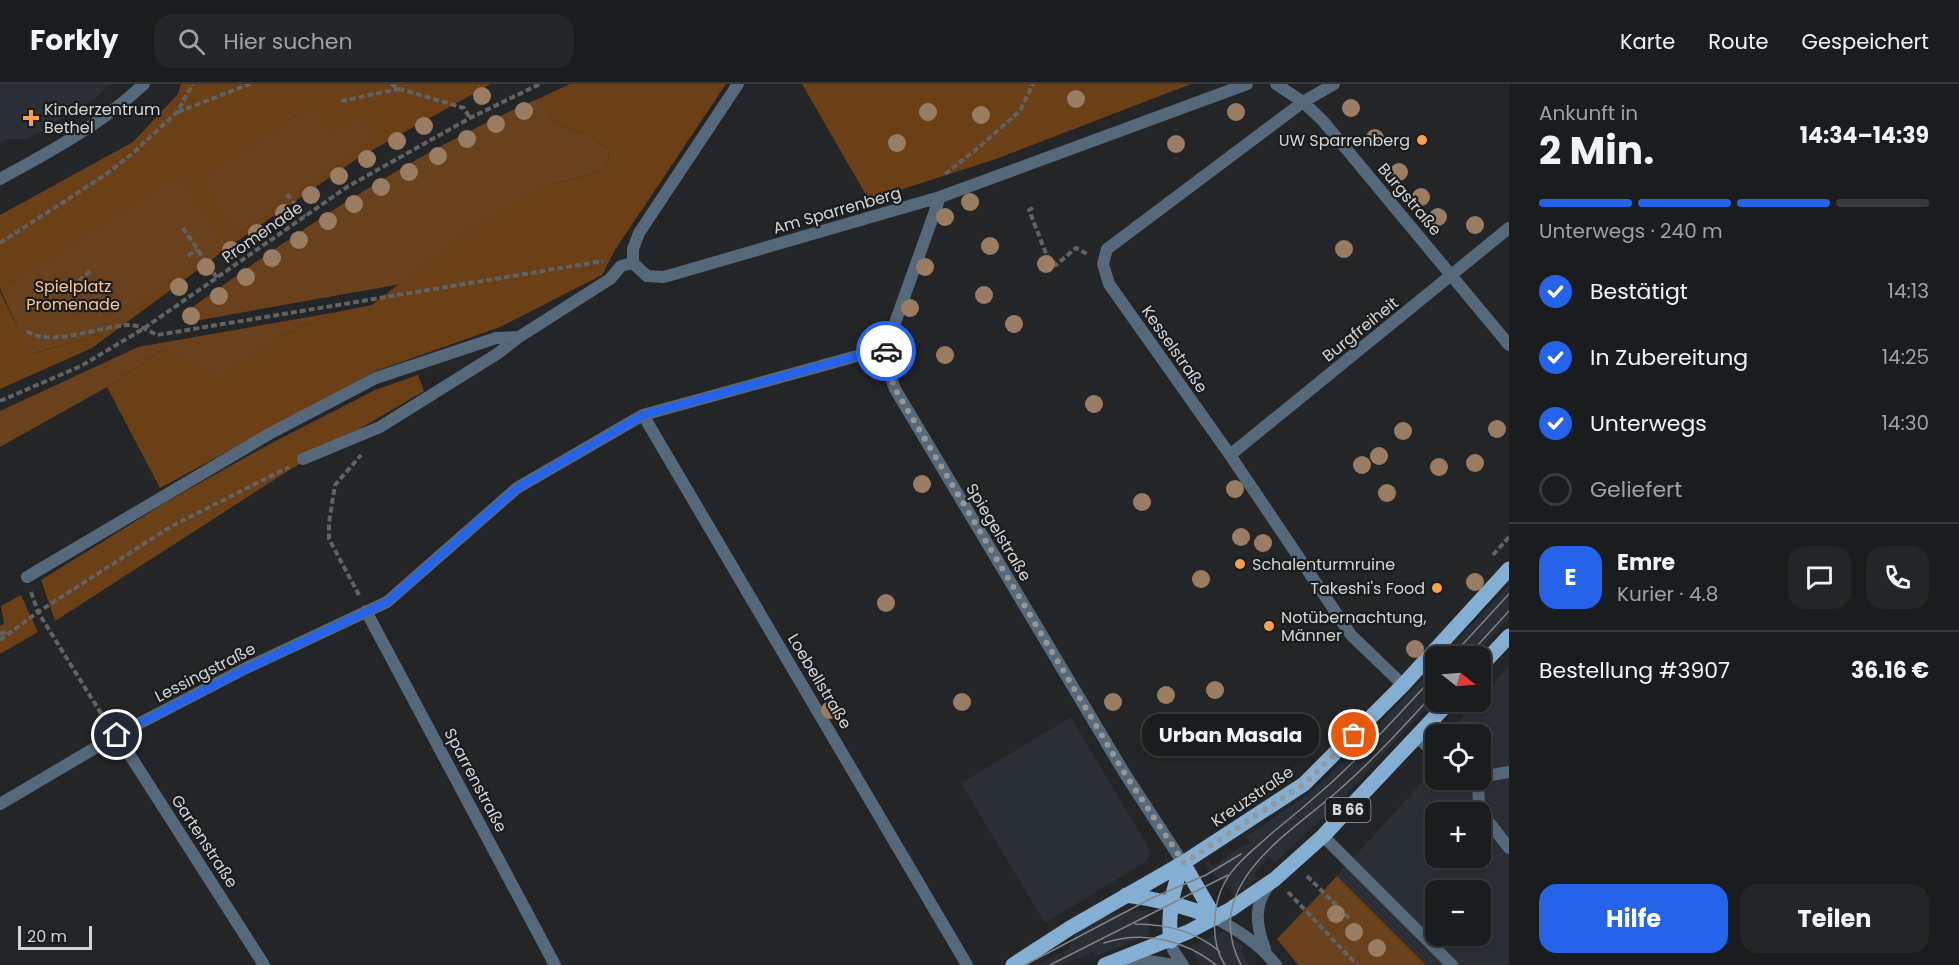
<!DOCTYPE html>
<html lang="de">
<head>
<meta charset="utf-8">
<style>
	body { margin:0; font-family:Poppins,sans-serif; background:#232526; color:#f1f3f6; height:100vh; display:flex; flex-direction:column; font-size:22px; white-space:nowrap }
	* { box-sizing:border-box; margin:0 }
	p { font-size:20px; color:#9fa1a4 }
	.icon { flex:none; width:33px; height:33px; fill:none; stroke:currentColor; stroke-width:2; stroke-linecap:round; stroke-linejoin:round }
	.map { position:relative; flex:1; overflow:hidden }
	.panel { display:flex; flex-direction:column; background:#1a1c1d; width:450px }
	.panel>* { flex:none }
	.needle { width:39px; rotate:107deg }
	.buttons { position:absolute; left:1425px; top:562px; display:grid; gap:12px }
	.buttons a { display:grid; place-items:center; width:66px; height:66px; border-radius:12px; background:#1a1c1d; box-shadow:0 3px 9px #0003,0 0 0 2px #383a3b; font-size:30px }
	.scale { position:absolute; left:18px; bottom:15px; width:74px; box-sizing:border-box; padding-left:6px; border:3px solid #d3d4d6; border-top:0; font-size:16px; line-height:21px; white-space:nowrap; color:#d3d4d6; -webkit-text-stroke:4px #1a1c1d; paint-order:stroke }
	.pin { position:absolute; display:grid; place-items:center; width:51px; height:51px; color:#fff; margin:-26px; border:3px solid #fff; border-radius:50%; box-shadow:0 2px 6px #0007 }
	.courier { position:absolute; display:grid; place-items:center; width:60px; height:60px; margin:-30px; border:4px solid #2563eb; border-radius:50%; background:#fff; color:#222; box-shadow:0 2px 8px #0007 }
	.bubble { position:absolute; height:42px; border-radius:18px; background:#1a1c1d; box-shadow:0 3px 9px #0003,0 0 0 2px #383a3b; font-size:20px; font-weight:700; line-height:42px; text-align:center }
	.headline em { font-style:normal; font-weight:700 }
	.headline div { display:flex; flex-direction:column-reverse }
	.headline { display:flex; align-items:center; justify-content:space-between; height:102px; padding:0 30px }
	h1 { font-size:39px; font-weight:700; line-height:45px }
	.bar { display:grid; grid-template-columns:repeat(4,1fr); gap:9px 6px; align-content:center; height:72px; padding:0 30px }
	.bar i { height:8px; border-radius:4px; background:#383a3b }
	.bar .on { background:#2563eb }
	.bar p { grid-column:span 4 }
	.line { display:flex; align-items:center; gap:15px; padding:0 30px; border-top:2px solid #383a3b }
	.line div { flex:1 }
	.round { display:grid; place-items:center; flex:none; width:63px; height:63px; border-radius:18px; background:#232526 }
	ol { padding:0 30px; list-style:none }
	li { display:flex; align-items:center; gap:18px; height:66px }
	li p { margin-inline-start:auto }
	li .icon { padding:6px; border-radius:50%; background:#2563eb; color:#fff; stroke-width:4 }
	li:last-child { color:#9fa1a4 }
	li i { width:33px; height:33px; border:3px solid #383a3b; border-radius:50% }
	.button { display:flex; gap:12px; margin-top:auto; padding:12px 30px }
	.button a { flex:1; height:69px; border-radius:18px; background:#2563eb; color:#fff; font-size:24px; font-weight:700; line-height:69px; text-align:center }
	.button a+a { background:#232526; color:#f1f3f6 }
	header { display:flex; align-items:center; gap:36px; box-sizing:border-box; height:84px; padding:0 30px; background:#1a1c1d; border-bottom:2px solid #383a3b }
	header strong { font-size:28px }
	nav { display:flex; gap:33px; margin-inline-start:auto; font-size:21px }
	.search { width:420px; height:54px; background:#232526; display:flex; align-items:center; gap:15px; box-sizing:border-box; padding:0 21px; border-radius:18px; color:#9fa1a4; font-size:22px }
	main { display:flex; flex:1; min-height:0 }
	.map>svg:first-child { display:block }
	.built { fill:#292f35; fill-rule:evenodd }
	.green { fill:#69411d }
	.forest { fill:#6c4016; fill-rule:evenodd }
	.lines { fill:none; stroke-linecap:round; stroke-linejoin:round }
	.path { stroke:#606264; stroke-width:4; stroke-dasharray:6 3; stroke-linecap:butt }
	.lane { stroke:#56697b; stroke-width:12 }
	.street { stroke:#56697b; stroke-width:12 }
	.primary { stroke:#85aed3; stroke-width:15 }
	.tram { stroke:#828385; stroke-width:1.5 }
	.tree { fill:#9a7c62 }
	.done { stroke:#959799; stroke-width:6; stroke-dasharray:0 10.8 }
	.route { stroke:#2563eb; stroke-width:8 }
	.poi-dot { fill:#f9a04c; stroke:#1a1c1d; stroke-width:2 }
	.labels { text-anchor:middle; stroke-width:4.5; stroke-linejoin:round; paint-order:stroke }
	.shield { fill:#1a1c1d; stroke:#9c9d9e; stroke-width:1.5 }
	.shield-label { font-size:15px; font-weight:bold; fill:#d3d4d6 }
	.poi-label { font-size:16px; fill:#d3d4d6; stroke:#1a1c1d; text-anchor:start }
	.street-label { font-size:16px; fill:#d3d4d6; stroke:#1a1c1d }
	.park-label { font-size:16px; fill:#fbc393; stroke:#1a1c1d }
</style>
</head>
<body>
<header>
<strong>Forkly</strong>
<div class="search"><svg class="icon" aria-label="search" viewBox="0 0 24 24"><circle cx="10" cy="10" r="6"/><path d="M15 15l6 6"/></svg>Hier suchen</div>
<nav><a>Karte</a><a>Route</a><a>Gespeichert</a></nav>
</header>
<main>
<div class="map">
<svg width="1509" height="881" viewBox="0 0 1509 881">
	<rect width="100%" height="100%" fill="#232527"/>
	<path class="built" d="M0,0h111l-14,13 -69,42h-20l-8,5z
		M1509,501v33l-36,39h-31z
		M1435,581v33l-89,97 -71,68 -6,-6 -15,17 1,3h3l-23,18 -31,-30 6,-5v4l4,1 36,-23 -5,-5 59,-40 26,-22z
		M1509,582v299h-83l-89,-89 86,-95 12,-22 1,21h44v-45h-30l6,-11 20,-22h4l1,-5zM1436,729h44v45h-44zM1436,807h44v45h-44z
		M1071,633l78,131 1,8 -6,7 -99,60 -84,-140z
		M1149,826v25l-55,22 1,-3 -2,-2 -30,13h-26l32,-16 8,-19 19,-10 28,-9z
		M1223,847l23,17 -3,-1 -2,4 8,14h-49l-10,-19z"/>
	<path class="green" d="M540,14l14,25 36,13 18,14 1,12 -7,9 -52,14 -88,50 -61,49 -212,38 -6,-8c113,-82 229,-161 357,-216z
		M311,21l50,9 17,24 -142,97 -36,-56z
		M177,91l48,68 -133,94 -62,17 -30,-65z
		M337,228l-54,23 -62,42 -59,-27 -55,37 -107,60v-36l138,-64z
		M1337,792l89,89h-128l-21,-26z"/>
	<path class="forest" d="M181,0h310l-133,74 -128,88 -138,102 -92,41v-97l31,62 61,-17 132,-94 -47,-67 -177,113v-74l133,-73 45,-48zM311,21l21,29 29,-20 16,24 -141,97 -35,-56z
		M570,0h156l-111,166 -13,25 -102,52 -124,44 -216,117 -53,-101 55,-37 59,26 62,-41 54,-23 35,-7 90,-70 57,-35 31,-15 52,-14 7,-9 -1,-12 -18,-14 -36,-13 -14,-25z
		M802,0h389l-195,75 -127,41z
		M418,291l6,16 -133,78 -236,152 -14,-41 127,-79 98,-55 109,-56z
		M21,511l17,37 -38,22v-28l4,-2 -3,-18z"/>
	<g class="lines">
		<path class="path" d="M391,0l9,5 64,19 6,10
			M341,17l58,-12
			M178,28l72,-28
			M945,90l33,-26 42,-37 13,-27
			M287,110l18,23
			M1033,124l-4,2 18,46 9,9 20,-17 11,6
			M183,144l34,50
			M0,159l105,-68 28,-22 44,-41 16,-28
			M188,172l9,-7
			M79,197l11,-10
			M27,247c23,17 76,-6 103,-6 9,0 19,6 27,10l446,-74
			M0,317l81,-35 62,-37 204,-142 123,-69 70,-34
			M1493,471l16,-18
			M31,508l7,20 69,111
			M359,511l-30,-56v-16l6,-38 26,-30
			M0,550l8,-3
			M0,556l38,-28 132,-85 119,-60
			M1307,792l42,42
			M1288,808l69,73"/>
		<path class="lane" d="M303,375l77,-32 117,-73 22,-17 91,-58 11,-13 12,-3
			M27,493l242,-143 107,-56 120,-40 23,-1"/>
		<path class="street" d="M738,0l-99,149 -6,16v14l14,13 17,1 276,-80 307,-113
			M1276,0l27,18 20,19 186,224
			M1334,0l-31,18 -196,147 -4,15 6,20 121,171 121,180 52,50
			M0,95c53,-29 100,-54 144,-95
			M940,113l-54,151 2,21 7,20 230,385 58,89
			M643,331l324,550
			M1230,371l279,-227
			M366,527l189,354
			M117,651l147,230
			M1417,653l19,17
			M1480,693l29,-5
			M1478,696l1,26 5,10 25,32
			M0,720l117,-69 129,-67 141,-66 130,-114 126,-73 243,-67
			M1323,752l129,129
			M1215,834c23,12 45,26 61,47
			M1171,857l2,9 10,15
			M1265,865c-9,-23 -12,-45 5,-65
			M1123,878l18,-2 34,5"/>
		<path class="primary" d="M1480,583l29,-31
			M1183,779l32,55
			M1126,811c31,4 60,11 89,23
			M1171,857c-4,-27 2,-54 12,-78
			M1013,881l57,-37 113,-65 121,-79 99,-99 106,-116
			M1105,881l83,-33 43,-23 44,-30 48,-43 126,-134"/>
		<path class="tram" d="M1451,573l58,-63
			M1467,573l42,-46
			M1135,840c31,0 61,7 85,28
			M1104,859c39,-13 81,-3 112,22
			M1025,881l127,-67 54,-23 35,-21
			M1050,881l178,-90
			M1225,881c-15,-22 -13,-60 0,-83 11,-20 31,-34 47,-49 20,-16 40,-33 59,-50 37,-34 71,-72 105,-109
			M1241,881c-42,-80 47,-130 98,-175 34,-30 66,-65 97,-99"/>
	</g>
	<g class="tree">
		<circle cx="482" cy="12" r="9"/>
		<circle cx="1076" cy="15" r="9"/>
		<circle cx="1351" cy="24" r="9"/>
		<circle cx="524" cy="27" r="9"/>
		<circle cx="928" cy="28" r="9"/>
		<circle cx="1236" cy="28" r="9"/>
		<circle cx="981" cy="31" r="9"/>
		<circle cx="496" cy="40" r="9"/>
		<circle cx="424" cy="42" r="9"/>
		<circle cx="1375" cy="54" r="9"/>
		<circle cx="467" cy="55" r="9"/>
		<circle cx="397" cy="57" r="9"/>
		<circle cx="897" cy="59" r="9"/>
		<circle cx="1176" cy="60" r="9"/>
		<circle cx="438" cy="72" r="9"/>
		<circle cx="367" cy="75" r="9"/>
		<circle cx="409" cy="88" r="9"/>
		<circle cx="1399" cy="88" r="9"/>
		<circle cx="339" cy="92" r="9"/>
		<circle cx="381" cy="103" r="9"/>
		<circle cx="311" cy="111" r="9"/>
		<circle cx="1421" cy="113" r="9"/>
		<circle cx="970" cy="118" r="9"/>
		<circle cx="354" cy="120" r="9"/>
		<circle cx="284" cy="129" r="9"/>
		<circle cx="945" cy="133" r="9"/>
		<circle cx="1438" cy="133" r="9"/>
		<circle cx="328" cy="137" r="9"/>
		<circle cx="1475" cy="141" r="9"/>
		<circle cx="257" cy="149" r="9"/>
		<circle cx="299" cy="156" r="9"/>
		<circle cx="990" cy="162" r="9"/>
		<circle cx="1344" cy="165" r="9"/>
		<circle cx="231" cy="166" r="9"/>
		<circle cx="272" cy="174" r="9"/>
		<circle cx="1046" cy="180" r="9"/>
		<circle cx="206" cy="183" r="9"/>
		<circle cx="925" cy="183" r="9"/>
		<circle cx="246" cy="193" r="9"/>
		<circle cx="179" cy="203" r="9"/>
		<circle cx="984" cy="211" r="9"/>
		<circle cx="219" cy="212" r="9"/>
		<circle cx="910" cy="224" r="9"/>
		<circle cx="191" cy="232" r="9"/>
		<circle cx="1014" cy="240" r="9"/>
		<circle cx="945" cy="271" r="9"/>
		<circle cx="1094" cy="320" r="9"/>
		<circle cx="1497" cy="345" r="9"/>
		<circle cx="1403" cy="347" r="9"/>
		<circle cx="1379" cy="372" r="9"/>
		<circle cx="1475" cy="379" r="9"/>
		<circle cx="1362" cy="381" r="9"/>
		<circle cx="1439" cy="383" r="9"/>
		<circle cx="922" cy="400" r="9"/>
		<circle cx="1235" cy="405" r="9"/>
		<circle cx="1387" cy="409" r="9"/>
		<circle cx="1142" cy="418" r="9"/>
		<circle cx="1241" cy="453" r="9"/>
		<circle cx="1263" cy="459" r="9"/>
		<circle cx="1201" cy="495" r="9"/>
		<circle cx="1475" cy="498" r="9"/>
		<circle cx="886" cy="519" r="9"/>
		<circle cx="1415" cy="565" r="9"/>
		<circle cx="1215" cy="606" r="9"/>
		<circle cx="1166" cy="611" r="9"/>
		<circle cx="962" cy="618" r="9"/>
		<circle cx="1113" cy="618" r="9"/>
		<circle cx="830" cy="626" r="9"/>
		<circle cx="1336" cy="830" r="9"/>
		<circle cx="1354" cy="848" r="9"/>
		<circle cx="1377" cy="864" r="9"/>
	</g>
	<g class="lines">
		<path class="done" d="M886,267l2,18 7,20 230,385 59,89 120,-79 50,-49"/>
		<path class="route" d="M117,651l129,-66 141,-67 130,-114 126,-73 243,-67v3"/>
	</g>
	<g class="poi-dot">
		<path d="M28 25h6v6h6v6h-6v6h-6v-6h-6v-6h6z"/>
		<circle cx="1422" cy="56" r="6"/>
		<circle cx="1240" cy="480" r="6"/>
		<circle cx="1437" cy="504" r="6"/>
		<circle cx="1269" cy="542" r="6"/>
	</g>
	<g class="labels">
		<rect class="shield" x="1325.5" y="714" width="45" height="24" rx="4.5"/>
		<g class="shield-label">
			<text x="1348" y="731">B 66</text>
		</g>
		<g class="poi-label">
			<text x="44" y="31">Kinderzentrum<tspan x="44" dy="18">Bethel</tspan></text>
			<text x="1410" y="62" text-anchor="end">UW Sparrenberg</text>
			<text x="1252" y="486">Schalenturmruine</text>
			<text x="1425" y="510" text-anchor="end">Takeshi's Food</text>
			<text x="1281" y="539">Notübernachtung,<tspan x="1281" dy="18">Männer</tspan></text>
		</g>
		<g class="street-label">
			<text transform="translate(1410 115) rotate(50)" y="6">Burgstraße</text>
			<text transform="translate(837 126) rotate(-16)" y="6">Am Sparrenberg</text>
			<text transform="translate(262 148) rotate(-35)" y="6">Promenade</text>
			<text transform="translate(1360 245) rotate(-39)" y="6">Burgfreiheit</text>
			<text transform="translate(1175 265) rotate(55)" y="6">Kesselstraße</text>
			<text transform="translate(999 448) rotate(59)" y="6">Spiegelstraße</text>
			<text transform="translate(205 588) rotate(-27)" y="6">Lessingstraße</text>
			<text transform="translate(820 597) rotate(59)" y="6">Loebellstraße</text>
			<text transform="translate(476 696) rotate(62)" y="6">Sparrenstraße</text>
			<text transform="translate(1252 712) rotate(-34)" y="6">Kreuzstraße</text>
			<text transform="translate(205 757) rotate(57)" y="6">Gartenstraße</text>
		</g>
		<g class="park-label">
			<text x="73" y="208">Spielplatz<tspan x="73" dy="18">Promenade</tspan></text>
		</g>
	</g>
</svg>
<div class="buttons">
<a><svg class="needle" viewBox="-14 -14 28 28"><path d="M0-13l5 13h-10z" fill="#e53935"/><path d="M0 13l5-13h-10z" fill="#9fa1a4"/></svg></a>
<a><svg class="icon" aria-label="locate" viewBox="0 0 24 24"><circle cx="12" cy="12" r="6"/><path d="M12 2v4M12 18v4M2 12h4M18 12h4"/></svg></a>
<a>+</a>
<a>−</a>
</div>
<div class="scale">20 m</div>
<div class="pin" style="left:1354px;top:651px;background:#ea580c"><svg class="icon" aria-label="bag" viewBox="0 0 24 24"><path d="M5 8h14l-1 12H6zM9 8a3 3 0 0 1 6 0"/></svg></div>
<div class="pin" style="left:117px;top:651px;background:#1f2937"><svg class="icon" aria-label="home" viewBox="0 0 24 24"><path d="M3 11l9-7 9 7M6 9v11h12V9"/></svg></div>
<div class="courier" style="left:886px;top:267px"><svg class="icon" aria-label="car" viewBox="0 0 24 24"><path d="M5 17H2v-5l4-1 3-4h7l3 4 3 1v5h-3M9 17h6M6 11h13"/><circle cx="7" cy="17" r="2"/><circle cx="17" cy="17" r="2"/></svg></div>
<div class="bubble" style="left:1142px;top:630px;width:177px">Urban Masala</div>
</div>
<section class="panel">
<div class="headline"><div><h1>2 Min.</h1><p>Ankunft in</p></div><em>14:34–14:39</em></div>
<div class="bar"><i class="on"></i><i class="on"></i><i class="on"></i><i></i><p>Unterwegs · 240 m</p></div>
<ol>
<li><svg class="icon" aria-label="check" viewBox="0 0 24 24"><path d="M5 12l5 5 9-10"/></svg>Bestätigt<p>14:13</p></li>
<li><svg class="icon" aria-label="check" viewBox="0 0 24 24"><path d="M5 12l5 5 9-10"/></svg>In Zubereitung<p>14:25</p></li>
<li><svg class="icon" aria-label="check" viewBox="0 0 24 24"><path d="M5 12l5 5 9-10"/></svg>Unterwegs<p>14:30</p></li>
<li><i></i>Geliefert</li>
</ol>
<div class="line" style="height:108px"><b class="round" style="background:#2563eb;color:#fff">E</b><div><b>Emre</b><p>Kurier · 4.8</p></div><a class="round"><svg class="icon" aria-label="chat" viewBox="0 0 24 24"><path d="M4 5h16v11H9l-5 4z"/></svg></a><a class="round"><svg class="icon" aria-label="phone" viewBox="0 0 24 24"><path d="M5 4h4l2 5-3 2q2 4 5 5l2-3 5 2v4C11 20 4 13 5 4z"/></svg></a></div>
<div class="line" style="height:78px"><div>Bestellung #3907</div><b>36.16 €</b></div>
<div class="button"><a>Hilfe</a><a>Teilen</a></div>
</section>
</main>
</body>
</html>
